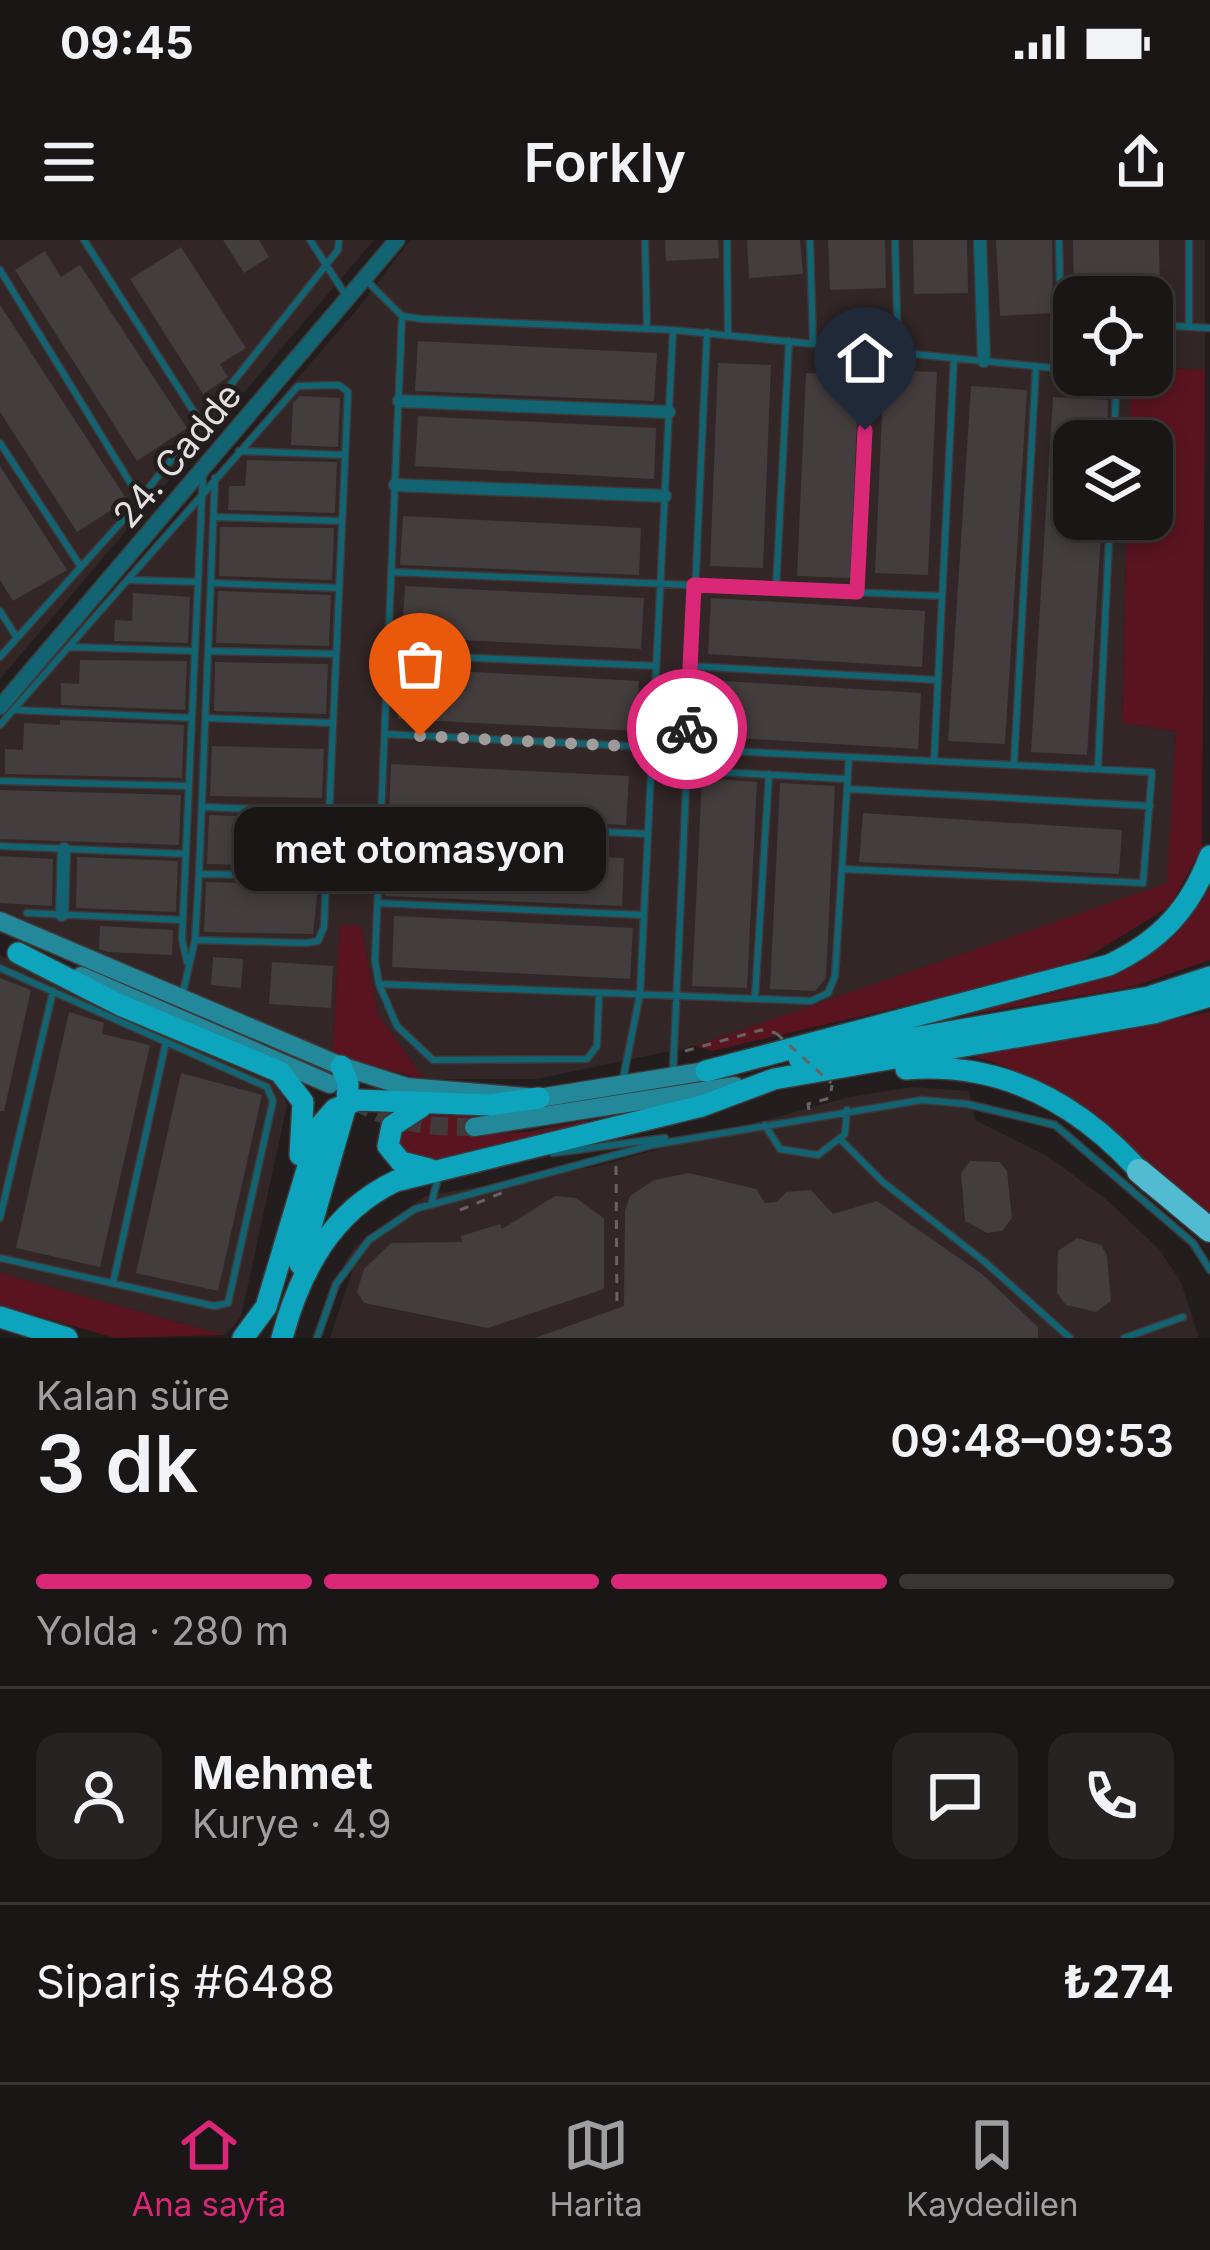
<!DOCTYPE html>
<html lang="tr">
<head>
<meta charset="utf-8">
<style>
	body { margin:0; font-family:Inter,sans-serif; background:#272323; color:#f1f3f6; height:100vh; display:flex; flex-direction:column; font-size:45px; white-space:nowrap }
	* { box-sizing:border-box; margin:0 }
	p { font-size:39px; color:#9f9fa1 }
	.icon { flex:none; width:66px; height:66px; fill:none; stroke:currentColor; stroke-width:2; stroke-linecap:round; stroke-linejoin:round }
	.map { position:relative; height:1098px; overflow:hidden }
	.details { display:flex; flex-direction:column; background:#1a1616; flex:1 }
	.details>* { flex:none }
	.fabs { position:absolute; left:1053px; top:36px; display:grid; gap:24px }
	.fabs a { display:grid; place-items:center; width:120px; height:120px; border-radius:24px; background:#1a1616; box-shadow:0 6px 18px #0003,0 0 0 3px #383535; font-size:60px }
	.pin { position:absolute; display:grid; place-items:center; width:102px; height:102px; color:#fff; margin:-123px -51px; border-radius:50% 50% 50% 0; rotate:-45deg; box-shadow:0 0 12px #0007 }
	.pin .icon { rotate:45deg }
	.courier { position:absolute; display:grid; place-items:center; width:120px; height:120px; margin:-60px; border:9px solid #db2777; border-radius:50%; background:#fff; color:#222; box-shadow:0 3px 15px #0007 }
	.bubble { position:absolute; height:84px; border-radius:24px; background:#1a1616; box-shadow:0 6px 18px #0003,0 0 0 3px #383535; font-size:39px; font-weight:600; line-height:84px; text-align:center }
	.head em { font-style:normal; font-weight:600 }
	.head div { display:flex; flex-direction:column-reverse }
	.head { display:flex; align-items:center; justify-content:space-between; height:204px; padding:0 36px }
	h1 { font-size:78px; font-weight:600; line-height:90px }
	.bar { display:grid; grid-template-columns:repeat(4,1fr); gap:18px 12px; align-content:center; height:144px; padding:0 36px }
	.bar i { height:15px; border-radius:9px; background:#383535 }
	.bar .active { background:#db2777 }
	.bar p { grid-column:span 4 }
	.line { display:flex; align-items:center; gap:30px; padding:0 36px; border-top:3px solid #383535 }
	.line div { flex:1 }
	.round { display:grid; place-items:center; flex:none; width:126px; height:126px; border-radius:24px; background:#272323 }
	.status { display:flex; justify-content:space-between; align-items:center; height:84px; padding:0 60px; background:#1a1616; direction:ltr }
	.status svg { height:33px; fill:currentColor }
	header { display:flex; justify-content:space-between; align-items:center; height:156px; padding:0 36px; background:#1a1616; font-size:54px; font-weight:600 }
	.menu { display:flex; justify-content:space-around; align-items:center; height:168px; border-top:3px solid #383535; background:#1a1616; font-size:33px; color:#9f9fa1 }
	.menu a { display:grid; justify-items:center; gap:6px }
	.menu .active { color:#db2777 }
	.map>svg:first-child { display:block }
	.built { fill:#322626 }
	.green { fill:#591420 }
	.building { fill:#443d3d }
	.lines { fill:none; stroke-linecap:round; stroke-linejoin:round }
	.secondary-tunnel { stroke:#403a3a; stroke-width:18; stroke-dasharray:18 9; stroke-linecap:butt }
	.service-casing { stroke:#3e3838; stroke-width:9 }
	.minor-casing { stroke:#3e3838; stroke-width:15 }
	.tertiary-casing { stroke:#3e3838; stroke-width:18 }
	.secondary-casing { stroke:#3e3838; stroke-width:21 }
	.primary-casing { stroke:#3e3838; stroke-width:24 }
	.motorway-casing { stroke:#3e3838; stroke-width:27 }
	.path { stroke:#686363; stroke-width:3; stroke-dasharray:9 9; stroke-linecap:butt }
	.service { stroke:#126472; stroke-width:6 }
	.minor { stroke:#126472; stroke-width:12 }
	.tertiary { stroke:#126472; stroke-width:15 }
	.secondary { stroke:#23889a; stroke-width:18 }
	.primary { stroke:#0ca5bd; stroke-width:21 }
	.motorway { stroke:#51bcd1; stroke-width:24 }
	.path-bridge { stroke:#686363; stroke-width:3; stroke-dasharray:9 9; stroke-linecap:butt }
	.done { stroke:#a09c9c; stroke-width:12; stroke-dasharray:0 21.6 }
	.route { stroke:#db2777; stroke-width:15 }
	.labels { text-anchor:middle; stroke-width:9; stroke-linejoin:round; paint-order:stroke }
	.street-label { font-size:36px; fill:#e4e0e0; stroke:#231d1d }
</style>
</head>
<body>
<div class="status"><b>09:45</b><svg viewBox="0 0 49 12"><path d="M0 12V9h3v3zM5 12V6h3v6zM10 12V3h3v9zM15 12V0h3v12zM26 1h20v11H26zM47 4h2v5h-2z"/></svg></div>
<header><svg class="icon" aria-label="menu" viewBox="0 0 24 24"><path d="M4 6h16M4 12h16M4 18h16"/></svg>Forkly<svg class="icon" aria-label="share" viewBox="0 0 24 24"><path d="M12 15V3M7 8l5-5 5 5M5 13v7h14v-7"/></svg></header>
<div class="map">
<svg width="1210" height="1098" viewBox="0 0 1210 1098">
	<rect width="100%" height="100%" fill="#231d1d"/>
	<path class="built" d="M0,0h374l-374,439z
		M410,0h795v130l-53,-3v-70h-78v78h57l-2,66h-55v78h53l-5,204 54,8 -8,152 -473,163 -159,33h-112l-46,-65 -17,-88h-21l-8,130 -332,-147v-184l358,-417z
		M0,715l279,121 8,30 -46,211 -16,18 -225,-62z
		M913,847l56,4 6,29 74,37 58,43 52,49 22,33 18,56h-869l23,-69 -9,-6 11,-16 70,-51 173,-30 251,-69z"/>
	<path class="green" d="M1152,127l53,3 -3,478 -33,59 -98,60 -359,84 -17,-5 472,-163 9,-152 -54,-8 5,-204h25v-78h-23l2,-66h21z
		M1210,641v79l-78,27 -211,36c103,-26 238,-34 289,-142z
		M340,685l21,1 17,88 46,65 -92,-23z
		M1210,772v212c-72,-63 -141,-146 -237,-167z
		M425,875l48,1 2,18 53,-2 60,-12 1,6 -158,34 -22,-2 -12,-12 2,-14z
		M0,1033l225,62 -110,3 -115,-33z"/>
	<path class="building" d="M223,0h36l10,17 -25,16z
		M665,0h53l1,18 -53,3z
		M747,0h53l3,34 -54,4z
		M828,0h57l1,48 -56,2z
		M913,0h54l1,53 -54,1z
		M996,0h56l1,73 -53,3z
		M1073,0h86l1,57h-86z
		M181,7l65,101 -26,16 8,13 -25,17 -73,-115z
		M45,11l16,26 19,-12 107,163 -50,33 -122,-191z
		M0,65l127,195 -50,32 -77,-120z
		M418,101l239,12 -3,48 -239,-10z
		M718,123l53,2 -8,203 -53,-2z
		M884,130l53,2 -9,203 -53,-2z
		M806,133l53,2 -9,203 -53,-2z
		M971,146l56,4 -22,354 -57,-3z
		M300,156l40,2 -2,49 -47,-2 2,-42z
		M1053,157l55,3 -1,41h-33v78h28l-15,236 -56,-3z
		M418,176l238,12 -2,51 -239,-13z
		M247,220l90,2 -2,51 -107,-3 1,-24h16z
		M0,226l67,104 -54,31 -13,-21z
		M403,276l238,12 -2,47 -239,-10z
		M220,287l114,1 -2,52 -113,-4z
		M405,346l239,12 -3,51 -239,-12z
		M218,351l113,4 -2,51 -113,-3z
		M133,353l57,4 -2,46 -74,-2 1,-21 17,1z
		M711,358l214,13 -3,56 -214,-13z
		M80,420l107,1 -2,49 -124,-5v-22l18,1z
		M215,422l113,2 -2,50 -112,-3z
		M400,428l239,13 -3,50 -238,-12z
		M708,440l213,13 -3,56 -214,-13z
		M60,480l124,5 -2,53 -177,-4v-25l18,1 1,-27 36,2z
		M212,506l112,3 -2,49 -112,-2z
		M391,524l238,12 -3,49 -237,-11z
		M702,538l55,4 -10,206 -55,-2z
		M780,543l55,3 -9,192 -11,13 -45,-2z
		M0,550l181,5 -2,50 -179,-6z
		M863,573l259,17 -3,44 -260,-12z
		M209,575l112,4 -2,48 -112,-3z
		M387,605l237,13 -2,48 -237,-10z
		M0,616l53,3 -1,47 -52,-3z
		M77,617l101,4 -2,51 -100,-4z
		M206,642l112,3 -5,49 -109,-2z
		M394,676l239,12 -3,51 -238,-12z
		M100,686l73,4 -1,25 -65,-3 -8,-3z
		M213,717l30,2 -2,29 -30,-3z
		M272,722l61,4 -2,42 -62,-4z
		M0,738l31,12 -27,121h-4z
		M69,772l35,11 -2,11 48,11 -50,222 -84,-19z
		M181,833l81,22 -44,196 -82,-18z
		M970,921l30,1 7,9 5,47 -10,13 -15,2 -22,-12 -4,-48z
		M689,933l67,16 9,14 12,-1 9,-10 25,-2 22,24 44,-13 105,73 56,53v11h-503l89,-32 1,-95 5,-15 24,-16z
		M555,956l21,2 28,20v71l-116,39 -124,-25 -7,-11 7,-23 27,-26 71,-1 -1,-6 39,-12 2,5z
		M1077,998l24,7 6,10 4,46 -15,11 -30,-7 -9,-12 1,-42z"/>
	<g class="lines">
		<path class="secondary-tunnel" d="M354,860c39,24 75,27 120,27"/>
		<defs>
			<path id="service" d="M84,0l117,183
				M310,0l37,57
				M645,0l2,88
				M727,0l1,95
				M810,0l3,103
				M895,0l3,110
				M1059,0l3,129
				M0,30l139,227
				M366,40l36,36 20,3 251,11 401,40
				M402,76l-27,644 4,24 432,17 17,-8 7,-17 14,-219
				M1152,85l58,3
				M1189,87v-87
				M1108,135l8,14 -2,52
				M0,203l81,124
				M239,211l106,4
				M216,277l126,4
				M391,332l551,24
				M130,340l68,2
				M212,343l127,5
				M776,349l13,-248
				M858,351l10,-242
				M0,371l17,27
				M69,407l126,4
				M208,411l128,3
				M388,414l268,12
				M0,417l124,-138 214,-269 1,-10
				M690,426l248,14
				M16,470l176,8
				M206,478l127,5
				M0,485l298,-339 41,-1 9,7 -24,535 -6,14 -12,2 -111,-3
				M385,494l767,38 -9,111 -301,-14
				M934,521l20,-403
				M1014,524l22,-398
				M1098,527l12,-248
				M685,530l162,9
				M0,541l188,5
				M847,549l303,17
				M202,567l127,5
				M381,581l266,13
				M0,606l186,8
				M199,634l127,2
				M377,663l267,12
				M27,673l156,7
				M187,722l-5,-23 21,-466
				M0,728l267,119 6,14 -45,202 -14,3 -214,-48
				M379,744l18,42 36,34 154,-1 10,-13 2,-53
				M182,757l13,-57 4,-66 16,-396
				M755,758l14,-224
				M673,831l34,-739
				M623,839l17,-85 33,-664
				M765,885l15,24 38,6 27,-21 2,-24
				M840,899l43,43 102,80 85,76
				M553,913l112,-15
				M431,965l8,-31
				M0,978l53,-227
				M113,1043l53,-241
				M317,1098l19,-54 33,-44 46,-31 237,-64 270,-45 45,4 88,21 138,118 17,27
				M1124,1098l59,-21"/>
			<path id="minor" d="M980,0l4,121
				M399,161l270,11
				M395,245l270,11
				M62,675l2,-66"/>
			<path id="tertiary" d="M0,467l397,-467"/>
			<path id="secondary" d="M0,681l341,145 66,21 132,11 167,-27
				M81,736l249,108
				M474,887l261,-41"/>
			<path id="primary" d="M18,713l102,52 160,67 23,30 -3,53
				M799,818l350,-61 61,-20
				M906,829c100,-8 179,37 243,113
				M706,831l403,-106c51,-24 81,-56 101,-109
				M421,867l-29,19 -4,20 13,16 28,7
				M300,1024l47,-162 1,-19 -7,-17
				M0,1077l67,21
				M243,1098l23,-31 54,-181 15,-17 23,-9 132,5 49,-7
				M282,1098c18,-67 50,-127 114,-157l306,-75 72,-27 380,-66 56,-17"/>
			<path id="motorway" d="M1139,931l71,59"/>
		</defs>
		<use href="#service" class="service-casing"/>
		<use href="#minor" class="minor-casing"/>
		<use href="#tertiary" class="tertiary-casing"/>
		<use href="#secondary" class="secondary-casing"/>
		<use href="#primary" class="primary-casing"/>
		<use href="#motorway" class="motorway-casing"/>
		<path class="path" d="M685,811l76,-21 15,3
			M809,870l-1,-6 22,-6 2,-13
			M616,926l1,143
			M460,970l44,-18"/>
		<use href="#service" class="service"/>
		<use href="#minor" class="minor"/>
		<use href="#tertiary" class="tertiary"/>
		<use href="#secondary" class="secondary"/>
		<use href="#primary" class="primary"/>
		<use href="#motorway" class="motorway"/>
		<path class="path-bridge" d="M776,793l55,50"/>
	</g>
	<g class="lines">
		<path class="done" d="M420,496l266,13 1,-20"/>
		<path class="route" d="M687,489l7,-144 163,7 8,-162"/>
	</g>
	<g class="labels">
		<g class="street-label">
			<text transform="translate(177 215) rotate(-50)" y="13">24. Cadde</text>
		</g>
	</g>
</svg>
<div class="fabs">
<a><svg class="icon" aria-label="locate" viewBox="0 0 24 24"><circle cx="12" cy="12" r="6"/><path d="M12 2v4M12 18v4M2 12h4M18 12h4"/></svg></a>
<a><svg class="icon" aria-label="layers" viewBox="0 0 24 24"><path d="M12 4l9 5-9 5-9-5zM3 14l9 5 9-5"/></svg></a>
</div>
<div class="pin" style="left:420px;top:496px;background:#ea580c"><svg class="icon" aria-label="bag" viewBox="0 0 24 24"><path d="M5 8h14l-1 12H6zM9 8a3 3 0 0 1 6 0"/></svg></div>
<div class="pin" style="left:865px;top:190px;background:#1f2937"><svg class="icon" aria-label="home" viewBox="0 0 24 24"><path d="M3 11l9-7 9 7M6 9v11h12V9"/></svg></div>
<div class="courier" style="left:687px;top:489px"><svg class="icon" aria-label="bike" viewBox="0 0 24 24"><circle cx="6" cy="16" r="4"/><circle cx="18" cy="16" r="4"/><path d="M6 16l4-8h5l3 8M10 8l3 8H6M13 5h3"/></svg></div>
<div class="bubble" style="left:234px;top:567px;width:372px">met otomasyon</div>
</div>
<section class="details">
<div class="head"><div><h1>3 dk</h1><p>Kalan süre</p></div><em>09:48–09:53</em></div>
<div class="bar"><i class="active"></i><i class="active"></i><i class="active"></i><i></i><p>Yolda · 280 m</p></div>
<div class="line" style="height:216px"><a class="round"><svg class="icon" aria-label="person" viewBox="0 0 24 24"><circle cx="12" cy="8" r="4"/><path d="M4 21q1-7 8-7t8 7"/></svg></a><div><b>Mehmet</b><p>Kurye · 4.9</p></div><a class="round"><svg class="icon" aria-label="chat" viewBox="0 0 24 24"><path d="M4 5h16v11H9l-5 4z"/></svg></a><a class="round"><svg class="icon" aria-label="phone" viewBox="0 0 24 24"><path d="M5 4h4l2 5-3 2q2 4 5 5l2-3 5 2v4C11 20 4 13 5 4z"/></svg></a></div>
<div class="line" style="height:156px"><div>Sipariş #6488</div><b>₺274</b></div>
</section>
<nav class="menu">
<a class="active"><svg class="icon" aria-label="home" viewBox="0 0 24 24"><path d="M3 11l9-7 9 7M6 9v11h12V9"/></svg>Ana sayfa</a>
<a><svg class="icon" aria-label="map" viewBox="0 0 24 24"><path d="M3 6l6-2 6 2 6-2v14l-6 2-6-2-6 2zM9 4v14M15 6v14"/></svg>Harita</a>
<a><svg class="icon" aria-label="saved" viewBox="0 0 24 24"><path d="M7 4h10v16l-5-4-5 4z"/></svg>Kaydedilen</a>
</nav>
</body>
</html>
